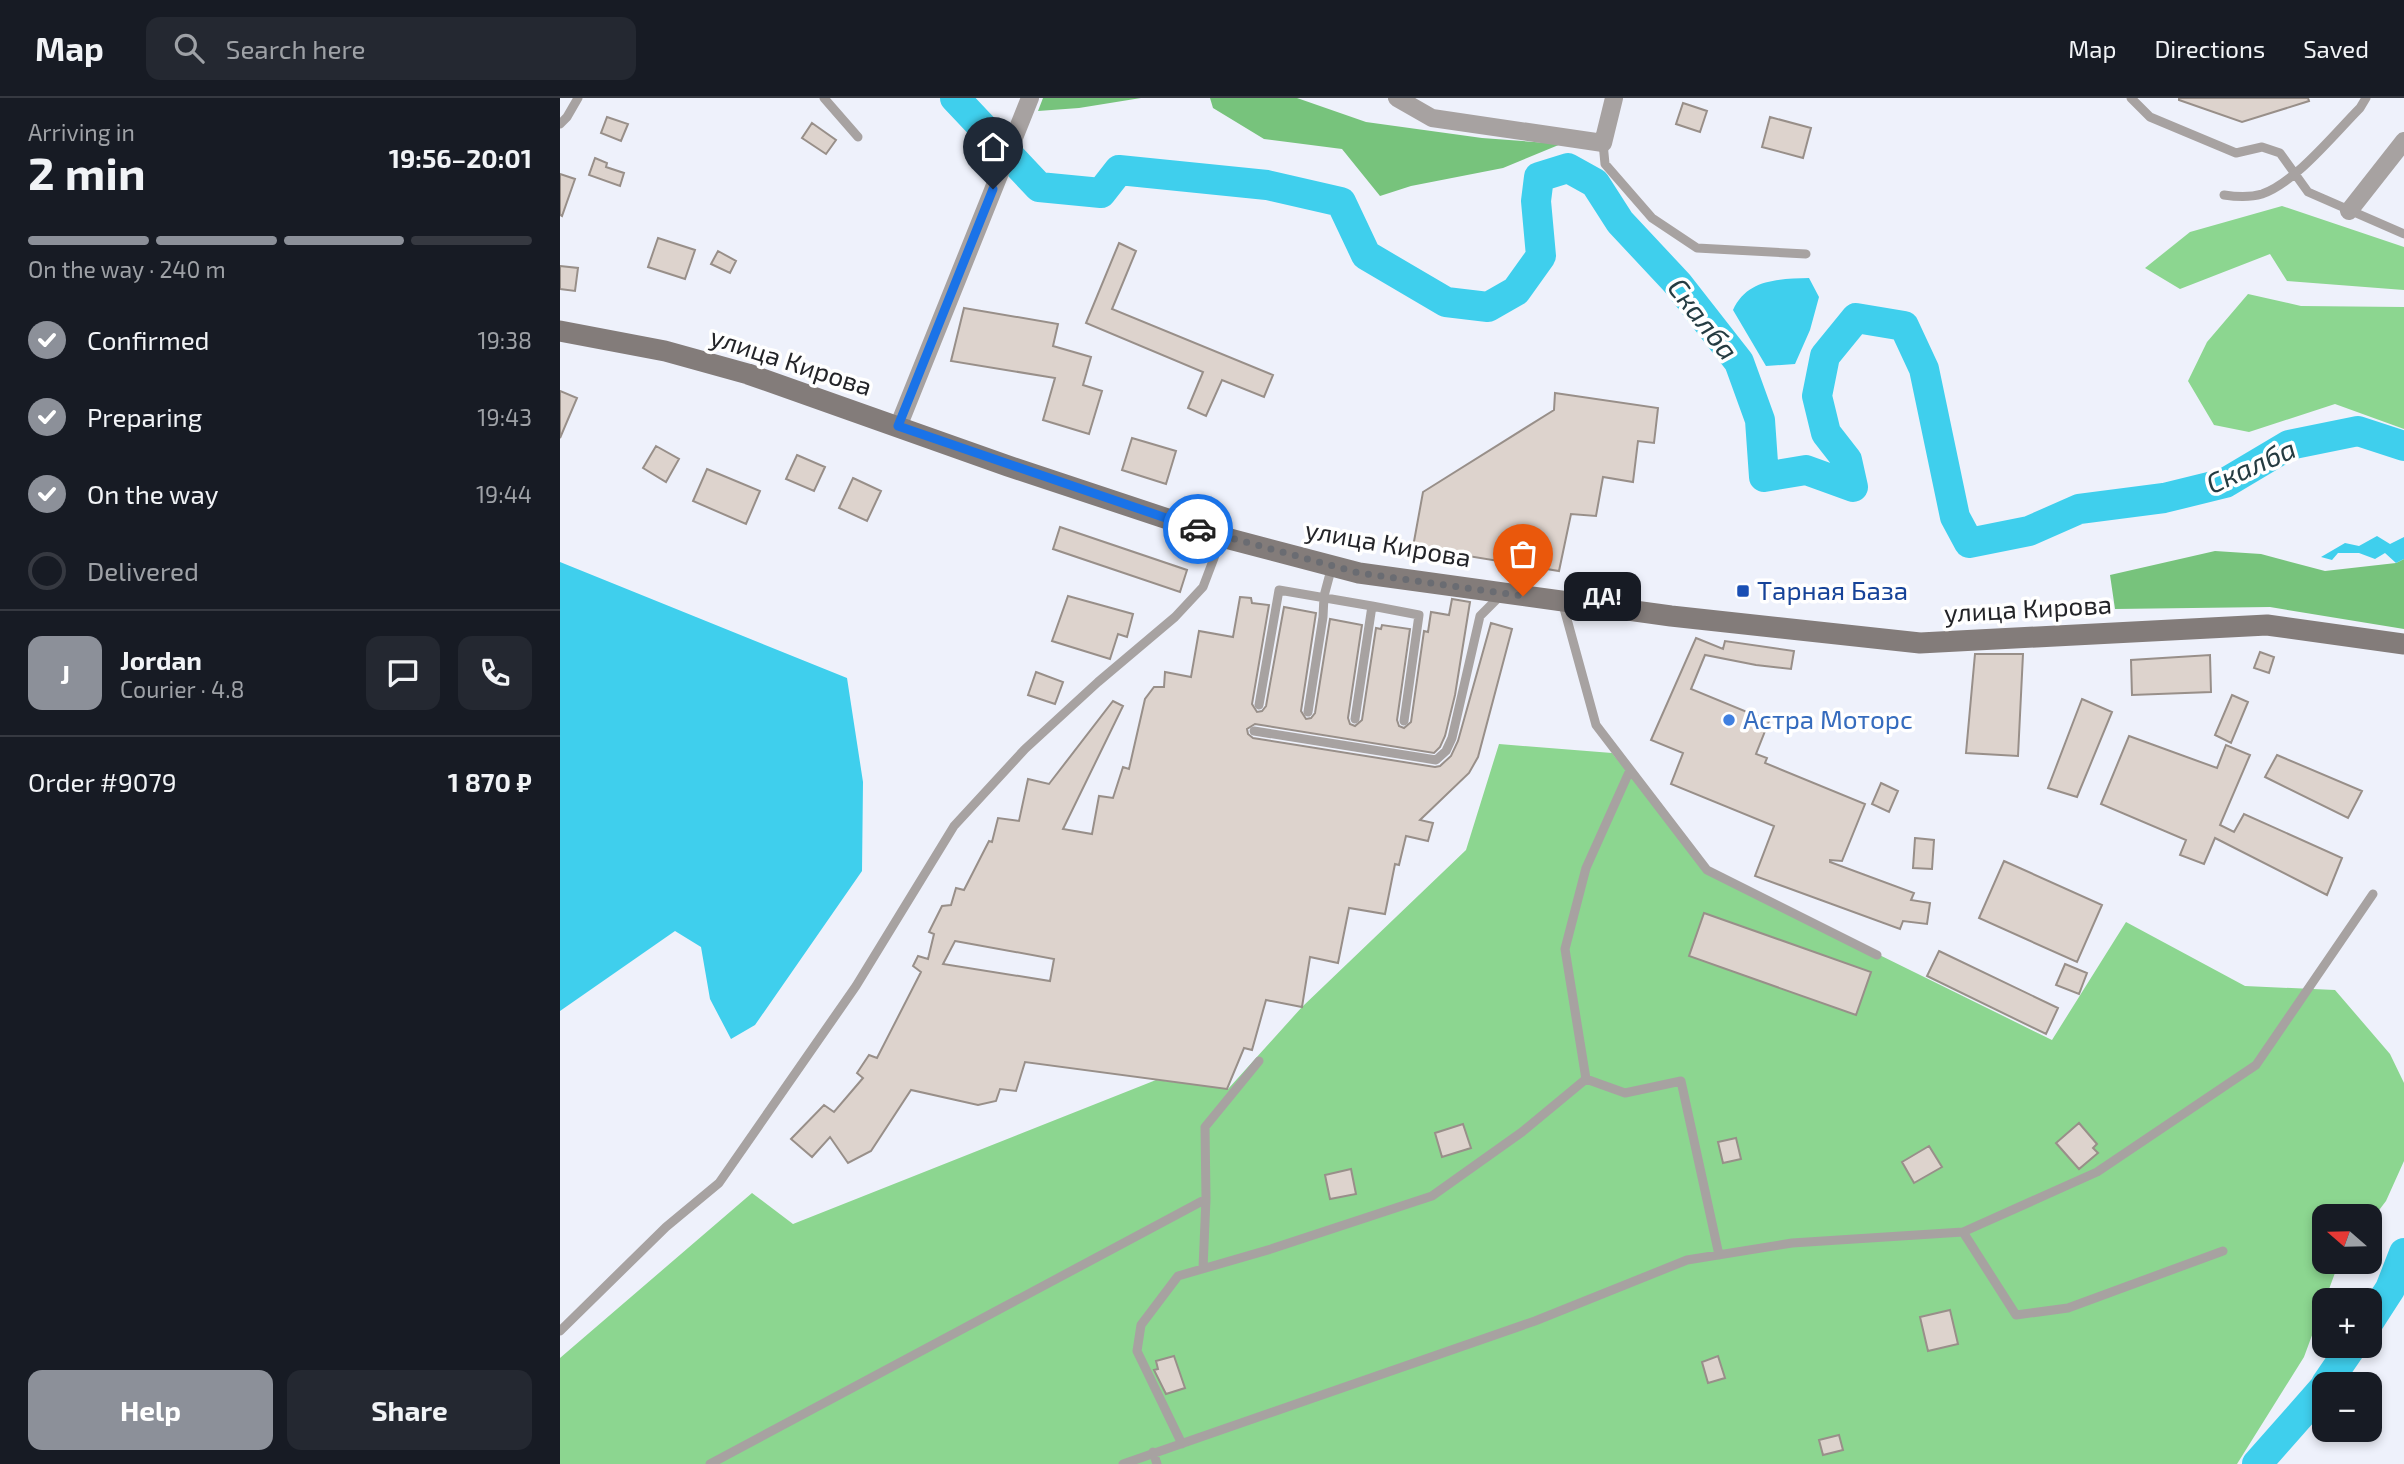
<!DOCTYPE html>
<html lang="en">
<head>
<meta charset="utf-8">
<style>
	body { margin:0; font-family:"Exo 2",sans-serif; background:#242831; color:#f1f3f6; height:100vh; display:flex; flex-direction:column; font-size:26px; white-space:nowrap }
	* { box-sizing:border-box; margin:0 }
	p { font-size:23px; color:#9ea1a6 }
	.icon { flex:none; width:38px; height:38px; fill:none; stroke:currentColor; stroke-width:2; stroke-linecap:round; stroke-linejoin:round }
	.map { position:relative; flex:1; overflow:hidden }
	.side { display:flex; flex-direction:column; background:#171b24; width:560px }
	.side>* { flex:none }
	.needle { width:46px; rotate:290deg }
	.fabs { position:absolute; left:1752px; top:1106px; display:grid; gap:14px }
	.fabs a { display:grid; place-items:center; width:70px; height:70px; border-radius:14px; background:#171b24; box-shadow:0 4px 10px #0003; font-size:35px }
	.pin { position:absolute; display:grid; place-items:center; width:60px; height:60px; color:#fff; margin:-72px -30px; border-radius:50% 50% 50% 0; rotate:-45deg; box-shadow:0 0 7px #0007 }
	.pin .icon { rotate:45deg }
	.courier { position:absolute; display:grid; place-items:center; width:70px; height:70px; margin:-35px; border:5px solid #1a73e8; border-radius:50%; background:#fff; color:#222; box-shadow:0 2px 9px #0007 }
	.bubble { position:absolute; height:49px; border-radius:14px; background:#171b24; box-shadow:0 4px 10px #0003; font-size:23px; font-weight:700; line-height:49px; text-align:center }
	.summary em { font-style:normal; font-weight:700 }
	.summary div { display:flex; flex-direction:column-reverse }
	.summary { display:flex; align-items:center; justify-content:space-between; height:119px; padding:0 28px }
	h1 { font-size:46px; font-weight:700; line-height:52px }
	.bar { display:grid; grid-template-columns:repeat(4,1fr); gap:10px 7px; align-content:center; height:84px; padding:0 28px }
	.bar i { height:9px; border-radius:5px; background:#363941 }
	.bar .selected { background:#8c9099 }
	.bar p { grid-column:span 4 }
	.line { display:flex; align-items:center; gap:18px; padding:0 28px; border-top:2px solid #363941 }
	.line div { flex:1 }
	.round { display:grid; place-items:center; flex:none; width:74px; height:74px; border-radius:14px; background:#242831 }
	ol { padding:0 28px; list-style:none }
	li { display:flex; align-items:center; gap:21px; height:77px }
	li p { margin-inline-start:auto }
	li .icon { padding:7px; border-radius:50%; background:#8c9099; color:#fff; stroke-width:4 }
	li:last-child { color:#9ea1a6 }
	li i { width:38px; height:38px; border:4px solid #363941; border-radius:50% }
	.primary-button { display:flex; gap:14px; margin-top:auto; padding:14px 28px }
	.primary-button a { flex:1; height:80px; border-radius:14px; background:#8c9099; color:#fff; font-size:28px; font-weight:700; line-height:80px; text-align:center }
	.primary-button a+a { background:#242831; color:#f1f3f6 }
	header { display:flex; align-items:center; gap:42px; box-sizing:border-box; height:98px; padding:0 35px; background:#171b24; border-bottom:2px solid #363941 }
	header strong { font-size:33px }
	nav { display:flex; gap:38px; margin-inline-start:auto; font-size:24px }
	.search { width:490px; height:63px; background:#242831; display:flex; align-items:center; gap:18px; box-sizing:border-box; padding:0 24px; border-radius:14px; color:#9ea1a6; font-size:26px }
	main { display:flex; flex:1; min-height:0 }
	.map>svg:first-child { display:block }
	.green { fill:#8cd690 }
	.forest { fill:#77c37c }
	.water { fill:#3fcfed }
	.lines { fill:none; stroke-linecap:round; stroke-linejoin:round }
	.river { stroke:#3fcfed; stroke-width:30 }
	.building { fill:#ddd3cd; stroke:#988f89; stroke-width:2; fill-rule:evenodd }
	.lane { stroke:#a7a2a1; stroke-width:9 }
	.street { stroke:#a7a2a1; stroke-width:18 }
	.secondary { stroke:#837c7a; stroke-width:21 }
	.done { stroke:#6a6c72; stroke-width:7; stroke-dasharray:0 12.6 }
	.route { stroke:#1a73e8; stroke-width:9 }
	.transit-dot { fill:#1a4fb4; stroke:#fff; stroke-width:2.5 }
	.shop-dot { fill:#3f7fe0; stroke:#fff; stroke-width:2.5 }
	.labels { text-anchor:middle; stroke-width:7; stroke-linejoin:round; paint-order:stroke }
	.street-label { font-size:26px; fill:#232428; stroke:#fff }
	.transit-label { font-size:26px; fill:#164399; stroke:#fff; text-anchor:start }
	.shop-label { font-size:26px; fill:#366cbe; stroke:#fff; text-anchor:start }
	.water-label { font-size:28px; font-style:italic; fill:#253c42; stroke:#fff }
</style>
</head>
<body>
<header>
<strong>Map</strong>
<div class="search"><svg class="icon" aria-label="search" viewBox="0 0 24 24"><circle cx="10" cy="10" r="6"/><path d="M15 15l6 6"/></svg>Search here</div>
<nav><a>Map</a><a>Directions</a><a>Saved</a></nav>
</header>
<main>
<section class="side">
<div class="summary"><div><h1>2 min</h1><p>Arriving in</p></div><em>19:56–20:01</em></div>
<div class="bar"><i class="selected"></i><i class="selected"></i><i class="selected"></i><i></i><p>On the way · 240 m</p></div>
<ol>
<li><svg class="icon" aria-label="check" viewBox="0 0 24 24"><path d="M5 12l5 5 9-10"/></svg>Confirmed<p>19:38</p></li>
<li><svg class="icon" aria-label="check" viewBox="0 0 24 24"><path d="M5 12l5 5 9-10"/></svg>Preparing<p>19:43</p></li>
<li><svg class="icon" aria-label="check" viewBox="0 0 24 24"><path d="M5 12l5 5 9-10"/></svg>On the way<p>19:44</p></li>
<li><i></i>Delivered</li>
</ol>
<div class="line" style="height:126px"><b class="round" style="background:#8c9099;color:#fff">J</b><div><b>Jordan</b><p>Courier · 4.8</p></div><a class="round"><svg class="icon" aria-label="chat" viewBox="0 0 24 24"><path d="M4 5h16v11H9l-5 4z"/></svg></a><a class="round"><svg class="icon" aria-label="phone" viewBox="0 0 24 24"><path d="M5 4h4l2 5-3 2q2 4 5 5l2-3 5 2v4C11 20 4 13 5 4z"/></svg></a></div>
<div class="line" style="height:91px"><div>Order #9079</div><b>1 870 ₽</b></div>
<div class="primary-button"><a>Help</a><a>Share</a></div>
</section>
<div class="map">
<svg width="1844" height="1366" viewBox="0 0 1844 1366">
	<rect width="100%" height="100%" fill="#eef1fb"/>
	<path class="green" d="M1722,108l122,41v43l-117,-9 -17,-27 -90,35 -35,-21 45,-36z
		M1688,196l53,12 103,1v122l-69,-25 -86,28 -35,-7 -26,-44 19,-39z
		M939,646l113,9 95,117 345,170 74,-118 119,64 90,4 55,64 14,29v78l-18,40 -16,21v-6h-46v46h15l-35,95 -67,107h-1677v-106l192,-165 41,31 363,-144 72,9 74,-82 164,-157z"/>
	<path class="forest" d="M483,0h98l-62,10 -41,3z
		M650,0h87l69,24 116,16 79,6 -58,24 -92,18 -31,10 -38,-47 -78,-10 -51,-31z
		M1655,453l46,3 64,17 71,-8 8,-4v70l-134,-22 -155,2 -5,-34z"/>
	<path class="water" d="M1249,180l10,19 -9,33 -15,34 -29,2 -33,-56c14,-31 45,-31 76,-32z
		M1817,438l13,8 14,-7v22l-8,4 -11,-10 -10,6 -16,-6h-21l-6,7 -11,-3 24,-14 14,3z
		M0,464l287,116 16,104 -1,89 -107,154 -24,14 -21,-40 -9,-52 -26,-16 -115,80z"/>
	<g class="lines">
		<path class="river" d="M395,0l84,89 62,6 18,-23 148,15 74,17 25,53 80,47 42,5 28,-16 25,-35 -5,-55 3,-24 29,-9 27,15 25,39 58,62 61,78 21,58 4,57 42,-7 47,17 -6,-27 -21,-27 -9,-37 8,-40 31,-38 48,8 20,43 31,148 14,26 60,-12 50,-22 85,-11 61,-15 64,-38 69,-14 46,15
			M1810,1222l20,-31 14,-36
			M1766,1286l26,-38
			M1697,1366l67,-76"/>
	</g>
	<path class="building" d="M1619,0h129l1,3 -67,21 -63,-22z
		M1123,5l24,8 -7,21 -24,-8z
		M47,19l21,7 -7,17 -20,-8z
		M1210,19l41,11 -8,30 -41,-11z
		M252,25l24,17 -10,14 -24,-16z
		M35,60l12,5 -1,4 18,6 -4,13 -31,-11z
		M0,76l15,5 -13,37 -2,-1z
		M98,140l37,12 -10,29 -37,-12z
		M559,145l17,8 -24,58 161,66 -9,22 -42,-17 -16,36 -18,-8 15,-36 -117,-49z
		M158,153l18,10 -6,12 -19,-9z
		M0,168l18,2 -3,23 -15,-2z
		M404,210l94,16 -5,22 38,11 -8,28 19,6 -13,43 -46,-14 12,-42 -104,-17z
		M0,293l17,7 -17,40z
		M995,295l103,15 -4,35 -16,-2 -5,41 -30,-5 -7,39 -25,-2 -12,57 -146,-24 10,-55 131,-82z
		M572,340l44,13 -10,33 -44,-14z
		M96,348l23,13 -13,23 -23,-14z
		M237,357l28,12 -11,24 -28,-12z
		M147,371l53,22 -14,33 -53,-23z
		M293,380l28,13 -14,30 -28,-13z
		M500,429l127,43 -7,22 -127,-43z
		M508,498l65,18 -6,23 -9,-3 -8,25 -58,-18z
		M680,499l11,1 1,5 17,2 -17,99 5,8 5,-1 4,-5 18,-99 32,6 -15,98 5,8 5,-1 4,-5 15,-94 32,6 -14,93 2,6 5,2 7,-6 14,-92 5,1 1,-4 28,4 -13,91 2,6 5,2 7,-6 13,-91 4,1 3,-20 18,3 3,-16 18,3 -15,93 -10,41 -5,11 -6,6 -179,-29 -8,5 1,5 5,4 182,29 5,-1 11,-10 7,-15 33,-118 21,6 -34,128 -9,16 -49,47 13,3 -5,18 -22,-5 -7,29 -4,-1 -10,50 -36,-6 -11,55 -28,-6 -8,50 -36,-7 -14,50 -8,-2 -17,41 -202,-27 -9,29 -16,-2 -4,12 -18,4 -67,-15 -40,61 -23,12 -18,-26 -18,20 -21,-18 33,-34 10,7 29,-34 -6,-5 12,-18 8,3 44,-86 -8,-6 5,-10 10,3 6,-25 -5,-2 13,-26 9,-1 5,-17 8,2 25,-49 3,1 6,-24 21,3 9,-42 21,5 64,-83 10,5 -60,123 29,5 7,-38 14,2 10,-31 6,2 16,-70 9,-12h10l1,-15 26,5 8,-46 34,6zM395,843l99,18 -4,22 -107,-17z
		M1136,540l27,11 2,-8 69,10 -3,18 -35,-4 -51,-10 -14,34 78,32 -13,33 11,4 -2,5 100,41 -23,57 -12,-1v2l84,31 -3,7 19,3 -3,21 -24,-3 -3,8 -145,-53 19,-50 -103,-42 12,-31 -32,-13z
		M1700,554l14,5 -5,16 -15,-5z
		M1415,556h48l-5,102 -52,-3z
		M1650,557l1,37 -79,3 -1,-35z
		M476,574l27,10 -8,22 -27,-9z
		M1672,597l16,7 -17,41 -16,-8z
		M1522,601l30,13 -35,85 -29,-9z
		M1569,638l88,32 9,-23 24,10 -30,70 14,7 10,-18 98,44 -15,37 -112,-57 -11,26 -24,-9 6,-15 -85,-36z
		M1717,657l85,36 -14,27 -83,-41z
		M1321,685l17,8 -9,21 -17,-8z
		M1355,740l19,2 -2,29 -19,-1z
		M1444,763l98,44 -25,57 -98,-44z
		M1144,815l167,59 -15,43 -167,-59z
		M1379,853l119,57 -12,26 -119,-58z
		M1505,866l22,9 -8,21 -23,-9z
		M1519,1025l18,21 -4,4 5,5 -19,16 -23,-26z
		M903,1026l8,24 -29,9 -7,-24z
		M1176,1040l5,21 -18,4 -5,-21z
		M1369,1048l13,21 -28,16 -12,-21z
		M791,1071l5,25 -26,5 -5,-24z
		M1390,1212l8,34 -30,7 -8,-34z
		M614,1258l11,32 -19,6 -12,-24 4,-1 -2,-8z
		M1158,1258l7,22 -17,5 -6,-21z
		M1279,1337l4,15 -20,5 -4,-15z"/>
	<g class="lines">
		<path class="lane" d="M264,0l34,39
			M1571,0l19,19 86,36 26,-6 18,6 28,39 96,42
			M0,26l7,-7 11,-19
			M1043,45l2,21 47,54 45,30 109,6
			M1664,97c13,2 25,3 38,-1 33,-11 73,-61 98,-86l6,-10
			M1002,503l34,124 111,145 170,85
			M812,508l47,9 -15,106
			M699,607l20,-115 93,16 -17,113
			M748,614l15,-95 1,-21 8,-30
			M694,633l182,29 10,-9 6,-13 28,-122 22,-22
			M1070,672l-44,98 -21,81 21,130 39,14 56,-12 38,174
			M1403,1134l53,83 52,-7 155,-57
			M643,1170l3,-69 -1,-72 54,-66
			M0,1233l106,-104 53,-44 137,-197 98,-160 71,-77 73,-67 77,-65 28,-30 19,-50
			M622,1346l-45,-93 4,-26 37,-49 93,-27 161,-53 90,-64 64,-53
			M593,1354l4,12
			M150,1366l496,-265
			M563,1366l412,-143 152,-61 105,-17 171,-11 134,-60 159,-107 117,-171"/>
		<path class="street" d="M837,0l35,20 171,25 11,-45
			M1789,113l55,-70
			M338,329l132,-329"/>
		<path class="secondary" d="M0,233l105,20 83,23 260,92 214,71 137,36 312,43 249,27 347,-18 137,19"/>
	</g>
	<g class="lines">
		<path class="done" d="M638,431l161,44 164,23"/>
		<path class="route" d="M433,91l-95,237 300,103"/>
	</g>
	<rect class="transit-dot" x="1176" y="486" width="14" height="14" rx="3.5"/>
	<circle class="shop-dot" cx="1169" cy="622" r="7"/>
	<g class="labels">
		<g class="street-label">
			<text transform="translate(231 264) rotate(18)" y="9">улица Кирова</text>
			<text transform="translate(828 446) rotate(10)" y="9">улица Кирова</text>
			<text transform="translate(1468 511) rotate(-3)" y="9">улица Кирова</text>
		</g>
		<g class="transit-label">
			<text x="1197" y="502">Тарная База</text>
		</g>
		<g class="shop-label">
			<text x="1183" y="631">Астра Моторс</text>
		</g>
		<g class="water-label">
			<text transform="translate(1143 221) rotate(52)" y="10">Скалба</text>
			<text transform="translate(1691 368) rotate(-24)" y="10">Скалба</text>
		</g>
	</g>
</svg>
<div class="fabs">
<a><svg class="needle" viewBox="-14 -14 28 28"><path d="M0-13l5 13h-10z" fill="#e53935"/><path d="M0 13l5-13h-10z" fill="#9ea1a6"/></svg></a>
<a>+</a>
<a>−</a>
</div>
<div class="pin" style="left:963px;top:498px;background:#ea580c"><svg class="icon" aria-label="bag" viewBox="0 0 24 24"><path d="M5 8h14l-1 12H6zM9 8a3 3 0 0 1 6 0"/></svg></div>
<div class="pin" style="left:433px;top:91px;background:#1f2937"><svg class="icon" aria-label="home" viewBox="0 0 24 24"><path d="M3 11l9-7 9 7M6 9v11h12V9"/></svg></div>
<div class="courier" style="left:638px;top:431px"><svg class="icon" aria-label="car" viewBox="0 0 24 24"><path d="M5 17H2v-5l4-1 3-4h7l3 4 3 1v5h-3M9 17h6M6 11h13"/><circle cx="7" cy="17" r="2"/><circle cx="17" cy="17" r="2"/></svg></div>
<div class="bubble" style="left:1004px;top:474px;width:77px">ДА!</div>
</div>
</main>
</body>
</html>
